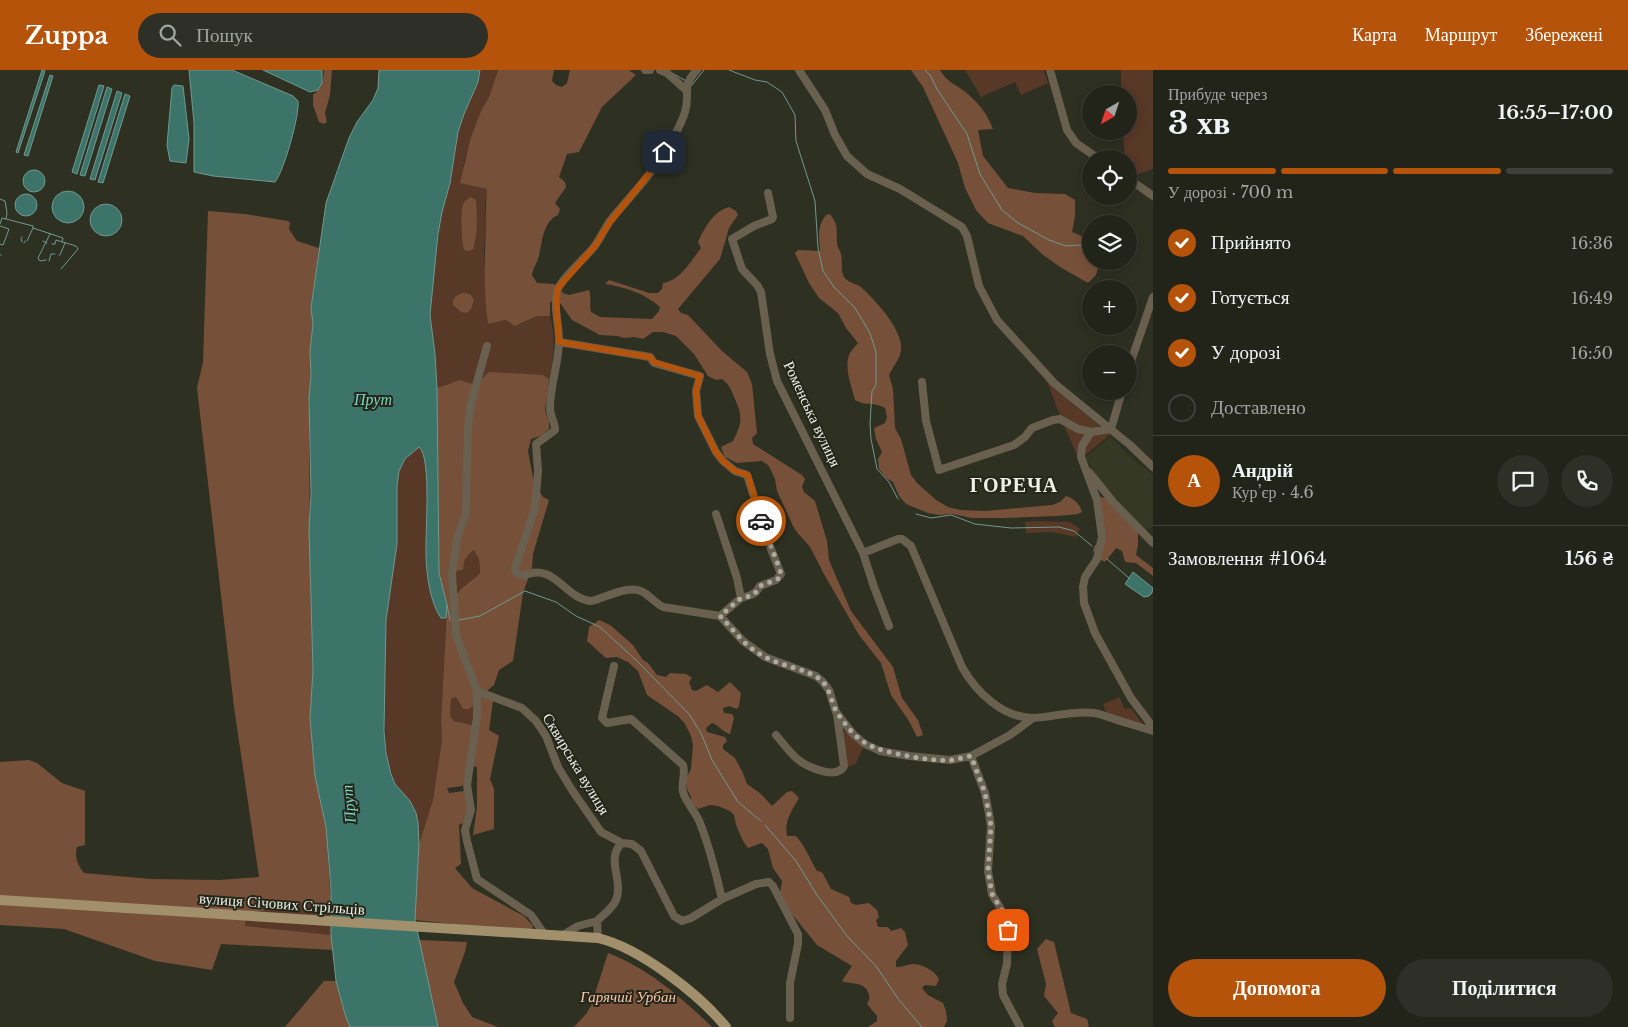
<!DOCTYPE html>
<html lang="uk">
<head>
<meta charset="utf-8">
<style>
	body { margin:0; font-family:"Libre Baskerville",serif; background:#2e3027; color:#f1f3f6; height:100vh; display:flex; flex-direction:column; font-size:19px; white-space:nowrap }
	* { box-sizing:border-box; margin:0 }
	p { font-size:16px; color:#a2a4a2 }
	.icon { flex:none; width:28px; height:28px; fill:none; stroke:currentColor; stroke-width:2; stroke-linecap:round; stroke-linejoin:round }
	.map { position:relative; flex:1; overflow:hidden }
	.sheet { display:flex; flex-direction:column; background:#22241a; width:475px }
	.sheet>* { flex:none }
	.needle { width:32px; rotate:219deg }
	.controls { position:absolute; left:1082px; top:15px; display:grid; gap:10px }
	.controls a { display:grid; place-items:center; width:55px; height:55px; border-radius:50%; background:#22241a; box-shadow:0 2px 12px #0003,0 0 0 1px #3f4139; font-size:25px }
	.pin { position:absolute; display:grid; place-items:center; width:42px; height:42px; color:#fff; margin:-21px; border-radius:10px; box-shadow:0 2px 8px #0006 }
	.courier { position:absolute; display:grid; place-items:center; width:50px; height:50px; margin:-25px; border:4px solid #b45309; border-radius:50%; background:#fff; color:#222; box-shadow:0 1px 6px #0007 }
	.overview em { font-style:normal; font-weight:700 }
	.overview div { display:flex; flex-direction:column-reverse }
	.overview { display:flex; align-items:center; justify-content:space-between; height:85px; padding:0 15px }
	h1 { font-size:32px; font-weight:700; line-height:38px }
	.bar { display:grid; grid-template-columns:repeat(4,1fr); gap:8px 5px; align-content:center; height:60px; padding:0 15px }
	.bar i { height:6px; border-radius:4px; background:#3f4139 }
	.bar .active { background:#b45309 }
	.bar p { grid-column:span 4 }
	.line { display:flex; align-items:center; gap:12px; padding:0 15px; border-top:1px solid #3f4139 }
	.line div { flex:1 }
	.round { display:grid; place-items:center; flex:none; width:52px; height:52px; border-radius:26px; background:#2e3027 }
	ol { padding:0 15px; list-style:none }
	li { display:flex; align-items:center; gap:15px; height:55px }
	li p { margin-inline-start:auto }
	li .icon { padding:5px; border-radius:50%; background:#b45309; color:#fff; stroke-width:4 }
	li:last-child { color:#a2a4a2 }
	li i { width:28px; height:28px; border:2px solid #3f4139; border-radius:50% }
	.action { display:flex; gap:10px; margin-top:auto; padding:10px 15px }
	.action a { flex:1; height:58px; border-radius:30px; background:#b45309; color:#fff; font-size:20px; font-weight:700; line-height:58px; text-align:center }
	.action a+a { background:#2e3027; color:#f1f3f6 }
	header { display:flex; align-items:center; gap:30px; box-sizing:border-box; height:70px; padding:0 25px; background:#b45309; color:#fff }
	header strong { font-size:24px }
	nav { display:flex; gap:28px; margin-inline-start:auto; font-size:18px }
	.search { width:350px; height:45px; background:#2e3027; display:flex; align-items:center; gap:12px; box-sizing:border-box; padding:0 18px; border-radius:28px; color:#a2a4a2; font-size:19px }
	main { display:flex; flex:1; min-height:0 }
	.map>svg:first-child { display:block }
	.built { fill:#353824 }
	.green { fill:#583827; fill-rule:evenodd }
	.forest { fill:#77503a; fill-rule:evenodd }
	.water { fill:#3c746a; stroke:#719990 }
	.lines { fill:none; stroke-linecap:round; stroke-linejoin:round }
	.stream { stroke:#719990; stroke-width:1 }
	.minor { stroke:#69604f; stroke-width:8 }
	.major { stroke:#a2906d; stroke-width:10 }
	.done { stroke:#abada2; stroke-width:5; stroke-dasharray:0 9 }
	.route { stroke:#b45309; stroke-width:6 }
	.labels { text-anchor:middle; stroke-width:4; stroke-linejoin:round; paint-order:stroke }
	.street-label { font-size:15px; fill:#eef0e7; stroke:#242619 }
	.park-label { font-size:15px; font-style:italic; fill:#fac4a6; stroke:#242619 }
	.water-label { font-size:16px; font-style:italic; fill:#79d5c3; stroke:#242619 }
	.district-label { font-size:20px; font-weight:bold; letter-spacing:1px; fill:#eef0e7; stroke:#242619 }
</style>
</head>
<body>
<header>
<strong>Zuppa</strong>
<div class="search"><svg class="icon" aria-label="search" viewBox="0 0 24 24"><circle cx="10" cy="10" r="6"/><path d="M15 15l6 6"/></svg>Пошук</div>
<nav><a>Карта</a><a>Маршрут</a><a>Збережені</a></nav>
</header>
<main>
<div class="map">
<svg width="1153" height="957" viewBox="0 0 1153 957">
	<rect width="100%" height="100%" fill="#2e3022"/>
	<path class="built" d="M1111,367l18,19 24,19v51l-9,5 -39,-42 -20,-32z"/>
	<path class="green" d="M480,0h18l-9,27 -9,16 -10,27 -7,27 24,22 -2,17 1,12 -2,34 4,72 18,-4 14,4 17,-8h13c6,21 4,42 -1,63l-6,-4 -67,10 -16,-5 -23,8 -2,-34 -5,-39 5,-61 7,-42 8,-29 8,-51 6,-18 14,-32zM476,130l-1,43c-7,-13 -14,-23 -12,-38z
		M965,0h79l4,13 -27,12 -6,-13 -34,15z
		M1121,0h32v99l-14,5 -10,-4v-11h-4l-2,-28h6v-37h-8z
		M1047,311l63,54 -31,25 -17,-39z
		M419,377c14,10 5,90 7,110 1,13 2,30 6,42 3,7 8,14 12,20l2,-1 -5,104 1,17 -9,61 -14,44 -3,-31 -21,-29 -9,-31 -2,-58 2,-75 11,-76v-58l2,-15 6,-11 12,-12z
		M1038,451l32,1 10,7 -4,8 -24,-5 -26,1 -1,-11z
		M474,480l5,9 1,14 -4,4 -14,11 -7,8 -6,-25 15,-8 3,-7z
		M456,627l7,12h6l4,-3 3,-6v26l-22,-5 -4,-5 1,-17z
		M1119,627l6,12 6,-1 11,15 -1,1 -21,-6 -14,-6 -3,-8z
		M846,661l18,15 -9,19 -9,2 -3,-35z
		M331,834v31l-86,-8 2,-13 41,-9z"/>
	<path class="forest" d="M324,0h8l-2,25 -5,18 2,9 -3,2 -5,-2 -6,-17v-10c9,-8 10,-13 11,-25z
		M498,0h56l-2,11 4,4 6,2 5,-4 3,-13h59l7,5 -34,32 -23,45 -12,2 -8,23 6,5 1,5 -11,16 5,6 -2,6c-15,6 -16,28 -19,41 -2,7 -6,12 -7,19l5,8 17,1 9,9 6,2 20,-5c3,8 0,14 2,22l9,5 52,2 7,-8 1,-4c-16,-14 -35,-20 -55,-23l4,-4 40,13h9l4,-4 1,-6c18,-3 27,-21 38,-35l-3,-6c7,-15 15,-30 31,-35l7,4 2,4 -9,13 -9,31 -42,50 3,4 7,2 34,36 25,21 5,12 5,49 -5,5 1,6 49,31 3,4 -3,8 2,5 11,9 12,40 2,19 22,51 42,56 9,31 16,22 5,15 -6,2 -8,-16 -18,-26 -10,-32 -22,-28 -35,-61 -14,-27 -14,-16 -3,-5 -16,-35 -2,-12 -6,-13 -7,-5 -25,2 -12,-6 -4,-10 12,-6c9,-18 10,-24 2,-42 -4,-9 -5,-14 -13,-20l-6,1 -8,-4 -14,-22 -18,-18 -13,-4h-10l-10,7 -9,-2 -10,1 -7,-2 -17,-1 -28,-15 -14,-20 -8,2v14h-13l-22,10 -9,-6 -18,4c-5,-34 -3,-69 -2,-104 0,-10 0,-20 1,-31l-27,-6 10,-43 10,-27 9,-16z
		M911,0h29c7,12 13,13 24,21 13,10 23,22 29,38l-15,1 5,26 25,32 27,5 30,1 10,6v16l-3,16 19,8v21h9l-4,14 -8,8 -28,-16 -18,-13 -19,-18 -35,-13 -12,-13 -11,-22 -7,-25 -35,-76z
		M471,127l5,3c1,16 2,34 -3,49l-4,2 -5,-1c-2,-8 -4,-37 -1,-45 1,-4 5,-6 8,-8z
		M208,141l37,3 43,7 2,2 -1,6 8,12 22,7 -8,60 2,16 -3,27 1,25 -2,22 1,170 3,103 -3,47 5,58 11,51 5,77 -43,1 -41,9 -2,12 86,9 2,15 -112,-6 -9,26 -57,-9 -91,-32 -64,-4v-163l29,-2 8,3 25,20 23,8v54l-8,2c-3,10 1,18 7,26l67,6 68,1 40,-3 -25,-170 -37,-319 6,-26z
		M830,144c9,12 6,15 7,29 0,4 3,7 4,11 2,8 -1,15 3,23 5,7 14,6 19,12 13,12 41,42 38,62 -2,9 -8,16 -12,24l4,14 2,39 6,11 10,36 6,8 19,17 12,7 12,3 25,1 67,-6 8,-3 6,-6c9,3 13,7 16,16l-4,2 -20,2 -55,2h-31l-20,-4 -12,1 -12,-2 -22,-9 -7,-8 -6,-14 -7,-4 -7,-9 -1,-10 4,-7 -6,-13 -2,-11 11,-5 2,-6 -2,-9c-12,-7 -17,-1 -30,-8 -3,-13 -12,-34 -5,-47 2,-4 6,-7 8,-10l-12,-15 -8,-15 -19,-15 -10,-15 -14,-30 3,-3 22,1c-1,-14 -3,-25 6,-36z
		M463,223l7,1 4,6 -3,9 -4,4 -6,-1 -8,-7v-5l3,-4z
		M489,302l54,3 6,4 -4,31 4,12v7l-9,7 -9,3 -3,12 6,32 9,14 6,3 -16,54 -1,14 -9,25 -10,68 -14,9 -5,15 -6,5 -1,6 6,5 -4,29 10,6 -9,43 4,10v40l-21,6 4,-28v-40l-6,-1 -9,20 -15,2 2,5 15,-2 5,17 -1,12 -9,5 2,39 -6,4 17,20 52,28 9,10 -1,6 -117,-12 4,-76 14,-44 9,-61 -1,-17 6,-117 -8,-32 -2,-185 23,-8 16,5zM474,480l5,9 1,14 -4,4 -14,11 -7,8 -5,-25 13,-1c1,-10 3,-14 11,-20zM456,627l7,12h6l4,-3 3,-6v26l-22,-5 -4,-5 1,-17z
		M1101,427l5,1 32,32v15l-2,10 17,13v8l-17,-13 -11,-1 -3,-11 -6,-3 -11,14c-6,-3 -9,-6 -12,-12l2,-5 7,2 -3,-48z
		M599,550l11,5 23,20 10,15 5,3 9,12 9,2 4,-4 16,1 6,4 -3,4 3,8 4,1 11,-6 11,7 12,-10 11,11 -2,13 -2,3 -8,-3 -6,2 1,5 8,1 2,4 -4,16c-8,-2 -11,-9 -18,-11l-6,5 1,4 18,5 2,4 -4,4v4l12,9 8,15 4,11 14,10 11,12 15,-14 5,-1 7,7c-7,13 -15,22 -12,38h9c9,10 14,23 21,35l5,1 9,17 18,8 2,6 5,2 13,-2 8,7 2,7 -3,3 2,7h10l3,4 10,-3 4,4 3,13 -12,16v6c6,0 10,-2 16,-3 10,0 22,6 27,15l-3,7 -11,-1 -3,3 6,7 15,8 3,8 1,10 -3,6h-76l9,-6v-5l-10,-12c3,-5 3,-7 1,-12 -5,-11 -17,-7 -26,-11l10,-15 -35,-21 -30,-37 -7,-13 2,-14 -9,-13 -5,-19 -6,-6 -14,5 -5,-7 -7,-16 -2,-10 -4,-4 -12,-5 -8,-1 -12,4 -7,-7v-5l-4,-8v-12l4,-8 2,-24 -2,-9 -6,-12 -6,-7 -32,-22 -9,-24 -10,-9 -11,-5 -11,1 -19,-17 2,-14z
		M1046,869l8,3 17,71 16,6 2,7 -2,1h-32l-3,-6 6,-8 -14,-17 2,-12 -9,-35z
		M418,870l49,2 -2,10 -11,30 9,21 9,14 26,10h-60z
		M608,883c41,16 73,44 104,74h-138l12,-13 5,-8z
		M324,911h12l9,33 5,13h-65z"/>
	<path class="water" d="M42,0l3,1 -27,82 -2,-1z
		M189,0h43l61,26 5,5c2,13 -14,70 -23,81l-62,-6 -19,-4v-49z
		M263,0h59v13l-4,7 -8,2z
		M379,0h101l-2,12 -14,32 -6,18 -8,51 -8,29 -4,22 -8,81 5,39 2,34 2,185 8,32 -1,13h-5c-11,-15 -15,-46 -15,-64 -1,-19 6,-97 -7,-107l-14,12 -6,12 -2,15v58l-11,76 -2,111 2,22 5,21 4,10 15,17 6,12 2,10 1,21 -4,76 23,107h-88l-5,-13 -9,-33 -5,-46v-46l-5,-62 -11,-51 -5,-58 3,-47 -4,-142 2,-34 -2,-97 2,-22 -1,-25 3,-27 -2,-16 15,-105 23,-65 8,-16 16,-22 5,-12z
		M50,5l3,1 -25,80 -4,-1z
		M99,15l5,1 -27,88 -5,-2z
		M174,15l9,1 6,53 -3,24 -16,-2 -3,-16 5,-57z
		M107,17l5,2 -27,87 -5,-1z
		M117,21l5,2 -27,87 -5,-1z
		M125,24l5,2 -27,87 -5,-1z
		M23 111a11 11 0 1 1 22 0a11 11 0 1 1-22 0Z
		M52 137a16 16 0 1 1 32 0a16 16 0 1 1-32 0Z
		M15 135a11 11 0 1 1 22 0a11 11 0 1 1-22 0Z
		M90 150a16 16 0 1 1 32 0a16 16 0 1 1-32 0Z
		M1133,502l20,16 -1,5 -3,3 -5,1 -19,-13z"/>
	<g class="lines">
		<path class="stream" d="M729,0l26,10 12,2 15,10 13,23 1,26 19,60 3,47 5,23 11,16 21,21 15,25 6,19v33l-4,6 -2,33 1,15 6,30 12,13 9,17
			M925,0l5,5 7,14 30,45 13,40 22,36 16,13 31,17 17,6 15,-1 10,-7
			M672,3l14,8
			M692,15l12,-15
			M0,129l5,2 2,12 -1,6 -4,-1 -2,6
			M6,149l27,7v2l30,10 -1,4
			M0,156l9,3 -6,16 -3,-1
			M22,167l-1,2 1,3
			M27,171l6,-13
			M43,171l4,2
			M1129,171l5,2
			M24,173l1,-2
			M52,174h3l1,-4 20,6 2,3 -17,20
			M0,185h1
			M59,185h1l5,-12
			M46,190l-6,1 -2,-3 12,-24
			M49,191l2,-7h4
			M916,444l15,4 20,-3 24,9 36,4 48,-1 15,4 18,15
			M1107,489l22,19
			M447,535l3,15
			M459,550l21,-4 45,-25 31,11 20,14 24,11 37,34 52,53 12,19 11,27 26,42 23,19
			M765,755l31,36 21,34 30,41 29,30 23,34 23,27"/>
		<path class="minor" d="M645,0h5
			M660,0l7,3 19,17
			M697,0c-17,18 -6,23 -12,42 -5,16 -19,39 -29,53 -14,20 -31,37 -46,56 -6,9 -10,18 -16,26 -9,11 -33,32 -37,44 -4,15 2,33 2,49 0,23 -9,45 -9,68 0,8 5,14 5,22l-19,14 2,27 -3,37 -20,60 1,5 7,3c32,-15 42,24 69,25 15,-4 37,-17 51,-9 7,4 12,11 20,15l57,9 23,25 22,16 51,19 7,6 6,8 7,22 17,22 12,10 15,7 29,5 41,4 21,-4 39,-21 23,-17
			M799,0l26,40 10,25 12,21 20,18 33,15 62,38 5,9 12,50 18,34 57,63 76,62 23,22
			M1050,0l17,60 9,13 23,16
			M1129,109l24,17
			M768,123l5,24 -1,2 -18,7 -22,13 10,30 15,16 4,7 9,62 7,27 86,172 11,34 15,39
			M559,272l91,15 4,6 46,13 -4,15 2,25 18,36 7,9 12,10 12,4 24,74 10,25 -5,6 -16,6 -4,6 -5,3 -10,3
			M487,276l-16,57 -3,24 -2,87 -9,24 -5,36 4,61 21,56v26l-10,68 4,25 -6,20 2,11 10,38 54,36 14,20
			M1129,297l24,-70
			M922,312l4,39 13,49 75,-25 11,-8 7,-9 21,-8 7,-1 18,10 13,3
			M1122,321l-11,38 -20,3 -9,14 -1,11 16,43 5,37 -5,22 -12,18 -2,10 1,16 11,30 36,65 22,29
			M1089,402l25,31 39,40
			M716,444l21,64 4,20 -21,18
			M863,483l35,-14h4l9,7 51,121c14,25 41,51 71,51 21,-1 41,-8 61,-5 12,2 22,7 33,10 9,3 17,5 26,8
			M614,596l-12,52 5,5 24,-4 52,46c3,9 -2,18 0,27 3,11 13,20 17,31 10,25 16,50 22,76
			M477,621l45,17 14,13 10,15 12,31 14,23 29,42 21,11 10,1 9,7 33,65 8,5 9,-3 31,-19 34,-15 13,-2 4,4 25,48v10l-8,39v35
			M776,665c6,7 12,15 18,21 10,10 42,25 50,10l-7,-52
			M971,686l14,37 4,21 2,12 -3,45 4,23 12,20 4,16 -1,34 -5,20 1,11 17,32
			M563,865l15,-9 19,-5
			M598,868l-1,-17c6,-6 16,-13 19,-21 8,-19 -11,-42 6,-57"/>
		<path class="major" d="M0,830l598,38c42,10 101,56 128,89"/>
	</g>
	<g class="lines">
		<path class="done" d="M761,451l18,46 2,7 -1,4 -20,8 -4,6 -5,4 -10,2 -21,18c14,14 26,32 45,41 17,9 42,12 56,23 10,9 10,24 17,34 8,11 16,23 29,30 15,9 67,18 85,16 6,-1 13,-3 19,-4l14,37 4,21 2,12 -3,45 4,23 12,20 4,16"/>
		<path class="route" d="M664,82l-7,12 -47,58 -15,24 -37,42 -2,10 3,44 91,15 4,5 46,14 -4,15 2,25 18,36 7,9 12,10 13,4 13,46"/>
	</g>
	<g class="labels">
		<g class="street-label">
			<text transform="translate(812 344) rotate(65)" y="5">Роменська вулиця</text>
			<text transform="translate(576 694) rotate(59)" y="5">Сквирська вулиця</text>
			<text transform="translate(282 834) rotate(4)" y="5">вулиця Січових Стрільців</text>
		</g>
		<g class="park-label">
			<text x="628" y="932">Гарячий Урбан</text>
		</g>
		<g class="water-label">
			<text x="373" y="335">Прут</text>
			<text transform="translate(348 734) rotate(-95)" y="6">Прут</text>
		</g>
		<g class="district-label">
			<text x="1014" y="422">ГОРЕЧА</text>
		</g>
	</g>
</svg>
<div class="controls">
<a><svg class="needle" viewBox="-14 -14 28 28"><path d="M0-13l5 13h-10z" fill="#e53935"/><path d="M0 13l5-13h-10z" fill="#a2a4a2"/></svg></a>
<a><svg class="icon" aria-label="locate" viewBox="0 0 24 24"><circle cx="12" cy="12" r="6"/><path d="M12 2v4M12 18v4M2 12h4M18 12h4"/></svg></a>
<a><svg class="icon" aria-label="layers" viewBox="0 0 24 24"><path d="M12 4l9 5-9 5-9-5zM3 14l9 5 9-5"/></svg></a>
<a>+</a>
<a>−</a>
</div>
<div class="pin" style="left:1008px;top:860px;background:#ea580c"><svg class="icon" aria-label="bag" viewBox="0 0 24 24"><path d="M5 8h14l-1 12H6zM9 8a3 3 0 0 1 6 0"/></svg></div>
<div class="pin" style="left:664px;top:82px;background:#1f2937"><svg class="icon" aria-label="home" viewBox="0 0 24 24"><path d="M3 11l9-7 9 7M6 9v11h12V9"/></svg></div>
<div class="courier" style="left:761px;top:451px"><svg class="icon" aria-label="car" viewBox="0 0 24 24"><path d="M5 17H2v-5l4-1 3-4h7l3 4 3 1v5h-3M9 17h6M6 11h13"/><circle cx="7" cy="17" r="2"/><circle cx="17" cy="17" r="2"/></svg></div>
</div>
<section class="sheet">
<div class="overview"><div><h1>3 хв</h1><p>Прибуде через</p></div><em>16:55–17:00</em></div>
<div class="bar"><i class="active"></i><i class="active"></i><i class="active"></i><i></i><p>У дорозі · 700 m</p></div>
<ol>
<li><svg class="icon" aria-label="check" viewBox="0 0 24 24"><path d="M5 12l5 5 9-10"/></svg>Прийнято<p>16:36</p></li>
<li><svg class="icon" aria-label="check" viewBox="0 0 24 24"><path d="M5 12l5 5 9-10"/></svg>Готується<p>16:49</p></li>
<li><svg class="icon" aria-label="check" viewBox="0 0 24 24"><path d="M5 12l5 5 9-10"/></svg>У дорозі<p>16:50</p></li>
<li><i></i>Доставлено</li>
</ol>
<div class="line" style="height:90px"><b class="round" style="background:#b45309;color:#fff">А</b><div><b>Андрій</b><p>Кур’єр · 4.6</p></div><a class="round"><svg class="icon" aria-label="chat" viewBox="0 0 24 24"><path d="M4 5h16v11H9l-5 4z"/></svg></a><a class="round"><svg class="icon" aria-label="phone" viewBox="0 0 24 24"><path d="M5 4h4l2 5-3 2q2 4 5 5l2-3 5 2v4C11 20 4 13 5 4z"/></svg></a></div>
<div class="line" style="height:65px"><div>Замовлення #1064</div><b>156 ₴</b></div>
<div class="action"><a>Допомога</a><a>Поділитися</a></div>
</section>
</main>
</body>
</html>
